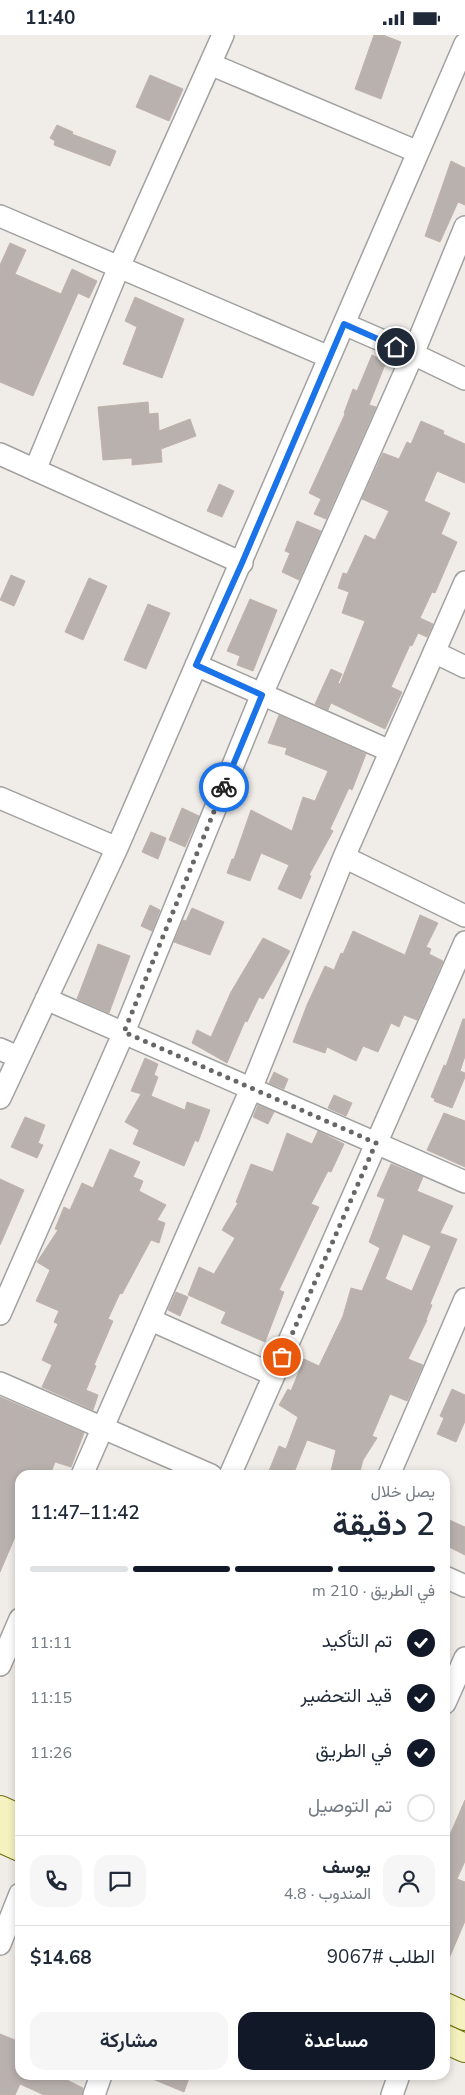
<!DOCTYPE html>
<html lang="ar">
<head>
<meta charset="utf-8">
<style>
	body { margin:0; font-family:"Nunito Sans",Vazirmatn,sans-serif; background:#f6f6f7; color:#1f2937; direction:rtl; height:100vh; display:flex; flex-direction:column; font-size:19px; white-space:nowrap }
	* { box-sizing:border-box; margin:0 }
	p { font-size:16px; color:#747a83 }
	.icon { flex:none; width:28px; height:28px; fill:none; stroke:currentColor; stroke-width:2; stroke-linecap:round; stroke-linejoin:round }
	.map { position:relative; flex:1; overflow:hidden; direction:ltr }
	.drawer { position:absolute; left:15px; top:1435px; width:435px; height:610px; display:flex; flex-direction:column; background:#fff; border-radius:15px; box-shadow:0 2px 8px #0003; direction:rtl }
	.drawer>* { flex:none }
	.pin { position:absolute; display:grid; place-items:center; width:42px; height:42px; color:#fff; margin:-21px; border:2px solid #fff; border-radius:50%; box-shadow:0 1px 5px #0007 }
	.courier { position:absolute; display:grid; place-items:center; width:50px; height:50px; margin:-25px; border:4px solid #1a73e8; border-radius:50%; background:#fff; color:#222; box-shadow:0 1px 6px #0007 }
	.head em { font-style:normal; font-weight:600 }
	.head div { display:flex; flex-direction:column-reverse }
	.head { display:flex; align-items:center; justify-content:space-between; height:85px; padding:0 15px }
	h1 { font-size:32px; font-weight:600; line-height:38px }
	.bar { display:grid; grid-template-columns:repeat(4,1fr); gap:8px 5px; align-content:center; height:60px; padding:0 15px }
	.bar i { height:6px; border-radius:4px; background:#e0e1e3 }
	.bar .active { background:#111827 }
	.bar p { grid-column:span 4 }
	.line { display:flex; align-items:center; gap:12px; padding:0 15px; border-top:1px solid #e0e1e3 }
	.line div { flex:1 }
	.round { display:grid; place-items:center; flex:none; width:52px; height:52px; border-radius:15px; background:#f6f6f7 }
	ol { padding:0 15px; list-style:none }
	li { display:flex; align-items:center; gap:15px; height:55px }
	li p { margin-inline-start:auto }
	li .icon { padding:5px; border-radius:50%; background:#111827; color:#fff; stroke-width:4 }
	li:last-child { color:#747a83 }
	li i { width:28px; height:28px; border:2px solid #e0e1e3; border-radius:50% }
	.button { display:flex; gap:10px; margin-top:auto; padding:10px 15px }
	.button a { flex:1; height:58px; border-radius:15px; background:#111827; color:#fff; font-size:20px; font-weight:600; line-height:58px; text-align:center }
	.button a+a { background:#f6f6f7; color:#1f2937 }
	.status { display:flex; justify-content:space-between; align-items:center; height:35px; padding:0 25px; background:#fff; direction:ltr }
	.status svg { height:14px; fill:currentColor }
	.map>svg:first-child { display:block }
	.building { fill:#b9b1ad; stroke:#c1b2ab; fill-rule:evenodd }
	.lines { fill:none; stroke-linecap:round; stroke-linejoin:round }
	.minor-casing { stroke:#a1a1a1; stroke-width:24 }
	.secondary-casing { stroke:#71710d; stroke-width:30 }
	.minor { stroke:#fff; stroke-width:21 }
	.secondary { stroke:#f5f2c0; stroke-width:28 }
	.done { stroke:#696766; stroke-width:5; stroke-dasharray:0 9 }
	.route { stroke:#1a73e8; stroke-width:6 }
</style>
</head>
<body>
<div class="status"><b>11:40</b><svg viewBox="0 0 49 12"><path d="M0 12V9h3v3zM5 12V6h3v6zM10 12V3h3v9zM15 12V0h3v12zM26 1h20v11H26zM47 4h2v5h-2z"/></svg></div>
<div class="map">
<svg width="465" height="2060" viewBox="0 0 465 2060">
	<rect width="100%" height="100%" fill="#f0ece8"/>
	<path class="building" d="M374,0h9l18,7 -20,57 -26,-10z
		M150,40l33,14 -14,32 -33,-14z
		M57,90l16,7 -1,2 44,17 -6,15 -56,-21 1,-4 -5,-3z
		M451,126l14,7v37l-7,-3 -18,40 -15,-6z
		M10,208l16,7 -11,24 46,20 11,-25 25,12 -8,17 -11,-5 -45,103 -33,-14v-117z
		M135,262l49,22 -22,59 -39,-14 14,-37 -12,-6z
		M372,320l14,7 -17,43 7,2 -50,112 -12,-5 7,-15 -12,-6 36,-79 -1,-1 9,-24 4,2z
		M148,367l1,12 9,-1 1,18 31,-12 6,17 -35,13 1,13 -30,3v-7l-29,2 -5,-53z
		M421,386l23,10 -1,3 22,10v39l-28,-12 -13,30 26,12 -9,21 16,8 -22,51 -3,-1 -12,26 13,6 -6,13 -9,-4 -6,13 -2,-1 -19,42 11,5 -17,37 -54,-26 -3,7 -13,-6 16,-35 11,5 -4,9 2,1 25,-63 -23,-8 7,-21 -11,-4 5,-15 4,1 18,-39 10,5 14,-29 -27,-12 21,-46 16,6 8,-17 4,2z
		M219,449l15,7 -12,26 -15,-6z
		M297,486l24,10 -22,49 -17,-8 8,-19 -5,-2z
		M11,540l14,6 -11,25 -14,-6z
		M89,543l18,8 -24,54 -18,-8z
		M250,564l27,11 -24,61 -16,-6 3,-9 -13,-5z
		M148,569l22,9 -24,56 -22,-9z
		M279,680l87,39 -14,36 -3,-2 -19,41 3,2 -24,44 2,1 -10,23 -23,-10 11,-24 -28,-12 -11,28 -23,-8 5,-14h2l17,-49 41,21 11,-34 12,4 13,-30 -43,-17 2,-6 -19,-5z
		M182,773l17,8 -14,31 -16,-7z
		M151,797l15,6 -8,21 -16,-7z
		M150,870l10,5 -8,21 -11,-5z
		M192,873l32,14 -14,33 -36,-13 9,-22 3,1z
		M420,880l18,8 -12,24 5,2 -2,5 14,7 -26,59 -13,-5 -5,12 -8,-4 -13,29 -15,-6 -7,15 -29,-14 -2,6 -32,-11 14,-37 18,-39 9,4 7,-17 2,1 10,-23 52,24z
		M263,903l27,13 -27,48 -4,-2 -12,25 -2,-1 -18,42 -35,-20 5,-13 14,7 20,-45z
		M98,909l32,12 -21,57 -32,-14z
		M463,984h2v37l-5,15 5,2v4l-13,31 -18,-7 1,-2 -4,-2 13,-32 2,1z
		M145,1023l13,6 -4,11 4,2 -7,19 34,14 2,-8 23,8 -12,32 -3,-2 -11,26 -51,-22 6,-14 -14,-8 16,-28 -10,-3z
		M274,1037l14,7 -4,10 -15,-6z
		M334,1060l18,8 -6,13 -18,-8z
		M258,1070l16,7 -6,12 -15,-7z
		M444,1078l21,8v46l-38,-17z
		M25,1082l20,8 -7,18 5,2 -6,13 -26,-11z
		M318,1096l26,13 -13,28 -3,-1 -17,33 8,3 -40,83 5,2 -19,50 -44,-19 5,-11 -38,-17 11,-28 15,7 21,-36 -13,-8 16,-27 -2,-1 15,-38 22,8 14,-39 25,11z
		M110,1114l30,13 -7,15 10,4 -4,10 27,14 -9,15 8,3 -6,20 -8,-3 -29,54 -2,-1 -12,26 5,2 -19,44 2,1 -10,24 12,5 -5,15 -51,-23 10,-22 -10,-5 16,-36 -4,-2 5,-11 -23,-10 14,-31 -13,-8 21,-32 -3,-1 9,-22 6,3 12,-27 11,5z
		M391,1129l32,13 -6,14 36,15 -13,27 17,6 -27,65 2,1 -6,15h1l-19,39 15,6 -16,36 -17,-7 -18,42 5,2 -14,22 -4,15h-29l6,-25 -29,-10 -14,35h-14l-10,-4 10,-25 7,3 12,-32 -19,-12 9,-16 3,2 13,-32 15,7 24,-50 8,-28 11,3 18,-43 -11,-6 16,-43 -8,-3zM403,1199l28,12 -19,45 -27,-12z
		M0,1144l24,11 -24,55z
		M176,1257l12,5 -8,19 -12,-6z
		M452,1354l13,6v26l-9,21 -19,-8 7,-16 -4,-2z
		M0,1362l84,36 -13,34 -16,-5 -5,13h-30v64l-5,-2 -15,35z
		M445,1483l20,9v28l-20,-10z
		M465,1765v61l-8,18 8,3v39l-20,47v-122z
		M0,1999l20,8v33h47l-2,4 18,9 -1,7h-38l-24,-11 -5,11h-15z
		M143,2040h47l-6,17z"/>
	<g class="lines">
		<defs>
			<path id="minor" d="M210,29l208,88
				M0,181l329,141
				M344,289l69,30 52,25
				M0,419l242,109
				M35,435l84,-203 104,-232
				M434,617l31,15
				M196,630l194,86
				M0,763l117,50
				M344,822l121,59
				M46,964l419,183
				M0,1014l18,8
				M0,1063l117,-250 348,-804
				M0,1279l124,-282 138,-338 151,-340 52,-127
				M151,1285l123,55
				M0,1348l211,92
				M82,1440l169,-386 93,-232 121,-275
				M230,1440l235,-533
				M389,1440l76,-176
				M445,1542l20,9
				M0,1630l20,-46
				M445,1668l20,-45
				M0,1909l20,-50
				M94,2060l7,-20
				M392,2060l7,-20"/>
			<path id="secondary" d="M0,1775l20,9
				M0,1803l20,9
				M445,1972l20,9
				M445,2004l20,9"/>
		</defs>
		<use href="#minor" class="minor-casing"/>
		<use href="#secondary" class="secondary-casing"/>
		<use href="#minor" class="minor"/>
		<use href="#secondary" class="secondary"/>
	</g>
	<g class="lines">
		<path class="done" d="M224,752l-100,245 252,111 -94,214"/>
		<path class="route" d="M224,752l38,-92 -66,-30 46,-102 102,-239 52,23"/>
	</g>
</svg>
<div class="pin" style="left:282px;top:1322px;background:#ea580c"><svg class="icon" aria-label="bag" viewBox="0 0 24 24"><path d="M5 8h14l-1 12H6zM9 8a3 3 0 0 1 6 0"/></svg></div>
<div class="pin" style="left:396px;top:312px;background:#1f2937"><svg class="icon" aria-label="home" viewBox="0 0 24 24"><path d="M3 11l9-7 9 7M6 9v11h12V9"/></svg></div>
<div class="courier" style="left:224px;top:752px"><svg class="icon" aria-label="bike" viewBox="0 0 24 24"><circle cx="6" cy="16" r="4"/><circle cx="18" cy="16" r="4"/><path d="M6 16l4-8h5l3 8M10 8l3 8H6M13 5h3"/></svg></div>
<section class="drawer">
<div class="head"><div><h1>2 دقيقة</h1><p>يصل خلال</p></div><em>11:42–11:47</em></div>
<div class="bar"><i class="active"></i><i class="active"></i><i class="active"></i><i></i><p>في الطريق · 210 m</p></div>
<ol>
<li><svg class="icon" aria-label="check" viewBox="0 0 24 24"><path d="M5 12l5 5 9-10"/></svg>تم التأكيد<p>11:11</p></li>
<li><svg class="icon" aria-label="check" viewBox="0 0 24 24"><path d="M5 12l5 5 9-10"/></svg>قيد التحضير<p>11:15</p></li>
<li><svg class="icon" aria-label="check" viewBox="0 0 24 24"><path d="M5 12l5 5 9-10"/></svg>في الطريق<p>11:26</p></li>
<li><i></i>تم التوصيل</li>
</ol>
<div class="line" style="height:90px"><a class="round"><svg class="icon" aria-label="person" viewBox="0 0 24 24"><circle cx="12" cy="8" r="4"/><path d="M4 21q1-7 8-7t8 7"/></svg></a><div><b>يوسف</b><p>المندوب · 4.8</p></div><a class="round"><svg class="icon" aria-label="chat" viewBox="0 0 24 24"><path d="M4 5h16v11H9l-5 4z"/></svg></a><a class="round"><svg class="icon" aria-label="phone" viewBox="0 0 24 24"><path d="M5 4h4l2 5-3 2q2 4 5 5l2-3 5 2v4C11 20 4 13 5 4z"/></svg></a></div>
<div class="line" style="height:65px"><div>الطلب #9067</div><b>$14.68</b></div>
<div class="button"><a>مساعدة</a><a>مشاركة</a></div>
</section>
</div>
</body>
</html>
